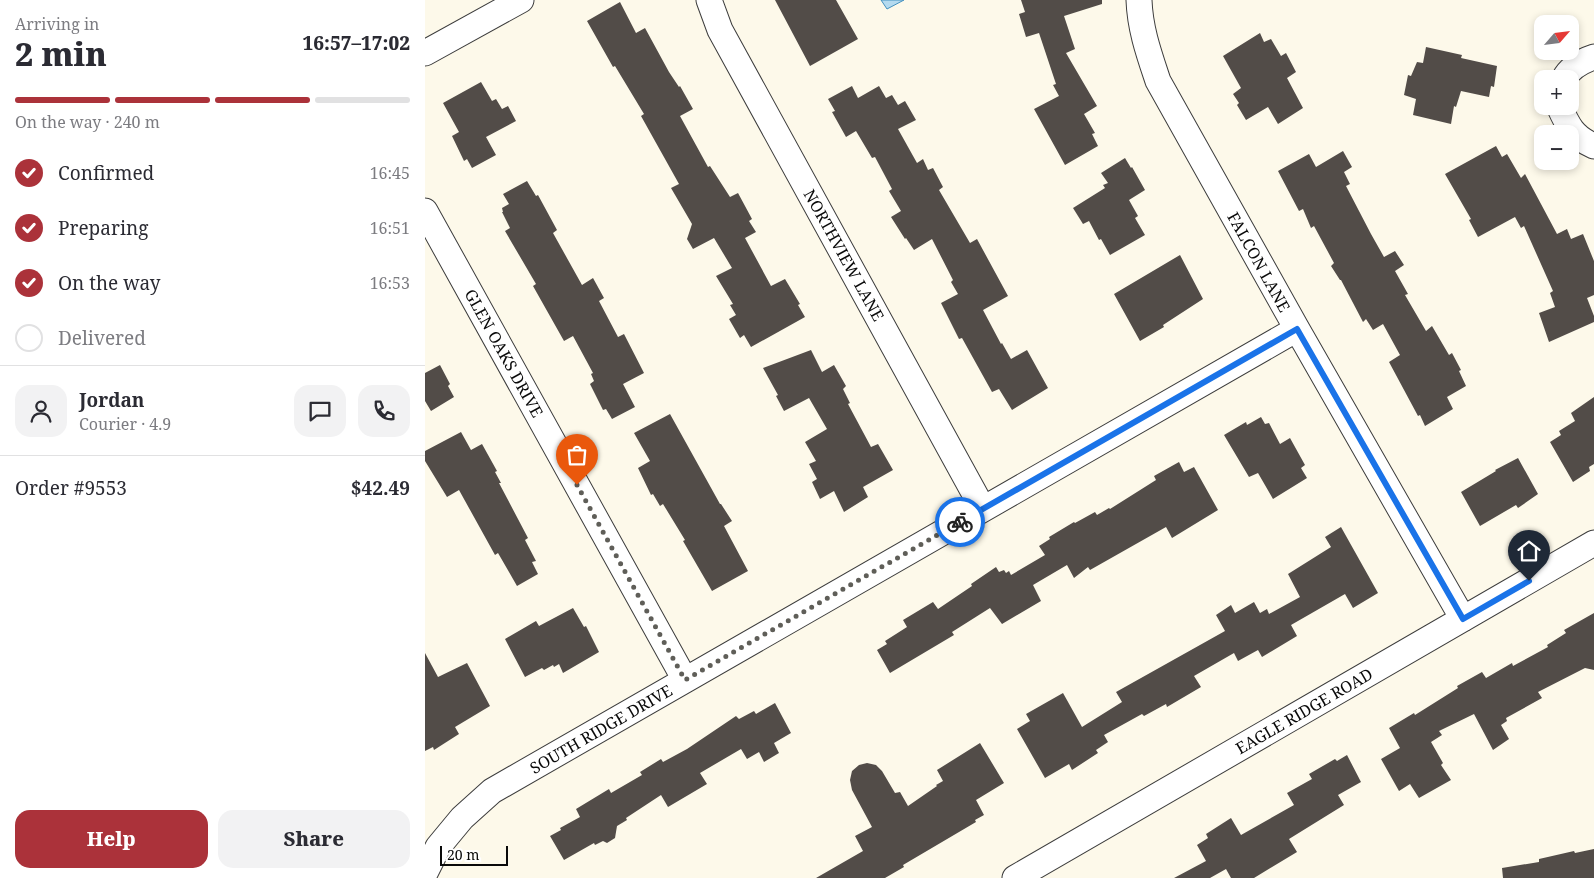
<!DOCTYPE html>
<html lang="en">
<head>
<meta charset="utf-8">
<style>
	body { margin:0; font-family:"Noto Serif",serif; background:#f2f2f3; color:#2b2b33; height:100vh; display:flex; flex-direction:column; font-size:19px; white-space:nowrap }
	* { box-sizing:border-box; margin:0 }
	p { font-size:16px; color:#7c7c81 }
	.icon { flex:none; width:28px; height:28px; fill:none; stroke:currentColor; stroke-width:2; stroke-linecap:round; stroke-linejoin:round }
	.map { position:relative; flex:1; overflow:hidden }
	.drawer { display:flex; flex-direction:column; background:#fff; width:425px }
	.drawer>* { flex:none }
	.needle { width:32px; rotate:62deg }
	.tools { position:absolute; left:1109px; top:15px; display:grid; gap:10px }
	.tools a { display:grid; place-items:center; width:45px; height:45px; border-radius:10px; background:#fff; box-shadow:0 2px 8px #0003; font-size:25px }
	.scale { position:absolute; left:15px; bottom:12px; width:68px; box-sizing:border-box; padding-left:5px; border:2px solid #0a0a0a; border-top:0; font-size:14px; line-height:18px; white-space:nowrap; color:#0a0a0a; -webkit-text-stroke:4px #fff; paint-order:stroke }
	.pin { position:absolute; display:grid; place-items:center; width:42px; height:42px; color:#fff; margin:-51px -21px; border-radius:50% 50% 50% 0; rotate:-45deg; box-shadow:0 0 5px #0007 }
	.pin .icon { rotate:45deg }
	.courier { position:absolute; display:grid; place-items:center; width:50px; height:50px; margin:-25px; border:4px solid #1a73e8; border-radius:50%; background:#fff; color:#222; box-shadow:0 1px 6px #0007 }
	.headline em { font-style:normal; font-weight:800 }
	.headline div { display:flex; flex-direction:column-reverse }
	.headline { display:flex; align-items:center; justify-content:space-between; height:85px; padding:0 15px }
	h1 { font-size:32px; font-weight:800; line-height:38px }
	.bar { display:grid; grid-template-columns:repeat(4,1fr); gap:8px 5px; align-content:center; height:60px; padding:0 15px }
	.bar i { height:6px; border-radius:4px; background:#e1e1e2 }
	.bar .current { background:#ab323a }
	.bar p { grid-column:span 4 }
	.line { display:flex; align-items:center; gap:12px; padding:0 15px; border-top:1px solid #e1e1e2 }
	.line div { flex:1 }
	.round { display:grid; place-items:center; flex:none; width:52px; height:52px; border-radius:15px; background:#f2f2f3 }
	ol { padding:0 15px; list-style:none }
	li { display:flex; align-items:center; gap:15px; height:55px }
	li p { margin-inline-start:auto }
	li .icon { padding:5px; border-radius:50%; background:#ab323a; color:#fff; stroke-width:4 }
	li:last-child { color:#7c7c81 }
	li i { width:28px; height:28px; border:2px solid #e1e1e2; border-radius:50% }
	.cta { display:flex; gap:10px; margin-top:auto; padding:10px 15px }
	.cta a { flex:1; height:58px; border-radius:15px; background:#ab323a; color:#fff; font-size:20px; font-weight:800; line-height:58px; text-align:center }
	.cta a+a { background:#f2f2f3; color:#2b2b33 }
	main { display:flex; flex:1; min-height:0 }
	.map>svg:first-child { display:block }
	.water { fill:#b4daef; stroke:#4390be }
	.building { fill:#524c48 }
	.lines { fill:none; stroke-linecap:round; stroke-linejoin:round }
	.minor-casing { stroke:#3d3d3d; stroke-width:27 }
	.minor { stroke:#fff; stroke-width:25 }
	.done { stroke:#5f5e58; stroke-width:5; stroke-dasharray:0 9 }
	.route { stroke:#1a73e8; stroke-width:6 }
	.labels { text-anchor:middle; stroke-width:5; stroke-linejoin:round; paint-order:stroke }
	.street-label { font-size:16px; fill:#0a0a0a; stroke:#fff }
</style>
</head>
<body>
<main>
<section class="drawer">
<div class="headline"><div><h1>2 min</h1><p>Arriving in</p></div><em>16:57–17:02</em></div>
<div class="bar"><i class="current"></i><i class="current"></i><i class="current"></i><i></i><p>On the way · 240 m</p></div>
<ol>
<li><svg class="icon" aria-label="check" viewBox="0 0 24 24"><path d="M5 12l5 5 9-10"/></svg>Confirmed<p>16:45</p></li>
<li><svg class="icon" aria-label="check" viewBox="0 0 24 24"><path d="M5 12l5 5 9-10"/></svg>Preparing<p>16:51</p></li>
<li><svg class="icon" aria-label="check" viewBox="0 0 24 24"><path d="M5 12l5 5 9-10"/></svg>On the way<p>16:53</p></li>
<li><i></i>Delivered</li>
</ol>
<div class="line" style="height:90px"><a class="round"><svg class="icon" aria-label="person" viewBox="0 0 24 24"><circle cx="12" cy="8" r="4"/><path d="M4 21q1-7 8-7t8 7"/></svg></a><div><b>Jordan</b><p>Courier · 4.9</p></div><a class="round"><svg class="icon" aria-label="chat" viewBox="0 0 24 24"><path d="M4 5h16v11H9l-5 4z"/></svg></a><a class="round"><svg class="icon" aria-label="phone" viewBox="0 0 24 24"><path d="M5 4h4l2 5-3 2q2 4 5 5l2-3 5 2v4C11 20 4 13 5 4z"/></svg></a></div>
<div class="line" style="height:65px"><div>Order #9553</div><b>$42.49</b></div>
<div class="cta"><a>Help</a><a>Share</a></div>
</section>
<div class="map">
<svg width="1169" height="878" viewBox="0 0 1169 878">
	<rect width="100%" height="100%" fill="#fdf9ea"/>
	<path class="water" d="M456,0h23l-17,9z"/>
	<path class="building" d="M350,0h61l22,39 -48,27z
		M596,0h81v4l-38,12 11,33 -9,4 31,53 -13,8 11,19 -3,1 6,12 -33,19 -31,-56 25,-13 -6,-11 3,-1 -17,-51 -13,4 -7,-23 6,-2z
		M195,2l16,31 9,-5 24,44 10,15 1,-1 13,23 -13,7 28,51 2,-1 20,31 8,-4 14,26 -3,2 7,11 -11,6 26,48 14,-7 15,25 -2,1 7,12 -54,30 -7,-12 -4,3 -11,-19 7,-4 -6,-10 3,-1 -17,-28 16,-8 -18,-30 -21,11 -6,-10 5,-15 -21,-36 8,-4 -38,-68 3,-2 -29,-48 -2,1 -26,-46z
		M835,33l4,9 7,-3 10,17 5,-3 10,19 -9,6 16,30 -25,16 -10,-17 -22,13 -9,-15 2,-2 -6,-9 8,-6 -18,-32z
		M1001,47l36,8 -1,3 36,8 -3,21 -3,-1 -2,11 -28,-6 -5,16 -2,-1 -3,18 -38,-9 3,-16 -12,-4 4,-20 3,1 6,-14 6,1z
		M56,82l11,19 4,-2 6,10 6,-3 8,15 -30,16 10,18 -24,13 -5,-9 -3,2 -12,-25 7,-4 -16,-29z
		M427,86l6,12 21,-12 7,12 6,-3 6,10 7,-4 11,19 -18,9 19,34 6,-4 5,11 5,-2 10,19 -4,3 31,53 7,-4 31,57 -25,14 18,34 1,-1 9,16 16,-9 21,38 -36,22 -13,-21 -7,3 -30,-54 -3,1 -18,-36 17,-9 -7,-12 2,-2 -21,-41 -18,11 -8,-12 -1,1 -14,-22 10,-6 -12,-20 3,-2 -17,-32 -3,1 -16,-27 -10,6 -14,-25 3,-1 -7,-12z
		M1071,146l6,11 5,-3 14,24 4,-4 32,60 10,-5 4,10 12,-5 11,27v34l-7,3 7,18v6l-45,20 -10,-29 16,-6 -5,-14 3,-2 -29,-65 -3,2 -6,-11 -37,20 -9,-17 2,-1 -26,-45z
		M918,151l9,16 -8,5 6,12 -4,2 25,48 13,23 11,-6 9,14 -9,6 13,23 -3,1 21,36 6,-5 17,29 3,-2 9,17 -2,1 7,15 -19,11 6,12 -28,17 -5,-11 -2,1 -29,-54 11,-7 -17,-31 -10,6 -7,-11 -3,3 -22,-42h-1l-9,-14 3,-3 -20,-37 -3,2 -8,-19 -4,2 -21,-40 31,-17 7,13z
		M700,158l6,10 1,-1 13,23 -16,10 9,16 -3,2 10,17 -35,20 -9,-16 -2,1 -10,-19 -6,3 -10,-16 32,-20 -2,-3 5,-2 -7,-10z
		M102,181l9,15 2,-1 19,35 -4,3 29,52 11,-7 11,20 -5,3 19,36 6,-3 20,39 -21,11 12,23 -23,12 -6,-10 -3,1 -13,-26 4,-3 -3,-7 2,-1 -20,-37 -9,5 -31,-55 3,-2 -31,-53 5,-3 -8,-16h1l-1,-4 7,-4 -6,-10z
		M755,255l23,44 -40,26 1,2 -24,14 -26,-47z
		M386,350l11,22 12,-7 12,21 -3,3 7,14 -2,1 23,43 7,-3 15,26 -30,17 5,10 -24,15 -10,-21 -14,8 -8,-17 5,-3 -8,-15 7,-3 -11,-19 22,-13 -18,-31 -25,13 -8,-15 2,-1 -15,-27z
		M15,365l10,19 -2,2 6,11 -23,14 -6,-10v-28z
		M1169,397v67l-5,3 1,4 -17,11 -23,-40 11,-7 -2,-4 16,-10 -4,-8z
		M245,414l50,90h1l11,17 -8,5 24,45 -36,20 -29,-50 2,-1 -22,-36 -3,2 -7,-12 -2,1 -13,-27 12,-7 -16,-28z
		M836,417l4,7 4,-1 11,21 10,-6 15,27 -4,3 6,10 -34,21 -15,-26 -9,4 -25,-42 22,-13 1,3z
		M36,432l10,18 11,-6 15,27 -2,1 6,11h-2l29,55 -3,2 11,21 -4,1 6,12 -21,12 -19,-33 -3,2 -36,-65 -12,7 -22,-36v-10z
		M1093,458l20,36 -20,14 -2,-3 -36,21 -19,-34 35,-21 -1,-1z
		M754,462l5,10 10,-5 24,43 -46,28 -6,-11 -76,43 -2,-3 -14,11 -7,-13 -34,20 8,16 -39,23 -12,-16 -38,24 2,3 -64,38 -13,-23 10,-6 -2,-3 22,-14 -4,-7 30,-18 5,7 34,-23 -1,-2 25,-17 3,5 5,-2 2,3 3,-2 2,4 34,-20 -6,-9 11,-7 -1,-2 25,-15 1,1 20,-11 2,3 12,-7 1,1 46,-29 -2,-4z
		M916,527l37,66 -25,15 -8,-14 -54,31 6,11 -35,21 -4,-7 -20,11 -4,-8 -40,23 7,11 -34,20 -1,-3 -22,12 -2,-2 -38,21 4,7 -12,8 2,3 -26,17 -3,-6 -24,14 -28,-49 13,-8 -4,-7 37,-21 19,34 40,-25 -6,-10 109,-61 -9,-16 15,-10 4,8 19,-11 6,11 7,-4 2,5 31,-17 -12,-23 43,-27 -6,-10z
		M148,608l11,19 2,-1 13,26 -36,21 -4,-9 -5,3 -1,-2 -9,5 -2,-2 -17,9 -20,-38 31,-18 3,5z
		M1169,613v57l-9,-2 -47,24 4,6 -36,20 1,3 -6,4 8,14 -16,11 -19,-36 -35,17 3,4 -11,7 12,21 -2,2 10,15 -32,18 -9,-14 -11,7 -18,-32 19,-11 -11,-20 25,-15 1,2 43,-27 -1,-2 25,-14 4,6 26,-15 1,3 35,-19 -1,-2 19,-12 -2,-3z
		M0,653l13,24 29,-14 23,43 -35,21 4,7 -25,16 -1,-3 -8,4z
		M350,703l16,30 -17,10 5,10 -15,9 -5,-10 -12,7 -6,-10 -41,24 7,11 -39,23 -7,-12 -35,23 1,2 -10,6 -2,12 -8,5 -4,-2 -8,4 -1,-2 -30,17 -14,-24 11,-6 -1,-2 20,-11 -4,-8 33,-20 2,4 31,-18 -2,-3 21,-13 2,3 24,-13 49,-33 3,3 15,-8 2,3z
		M555,743l24,40 -28,17 8,15 -9,5 1,2 -73,43 1,2 -19,11h-69l47,-27 -8,-15 17,-9 -20,-37 -2,-10 2,-9 7,-6 8,-2 9,2 6,6 13,22 5,-1 8,14 29,-20 -1,-1 7,-4 -6,-11z
		M922,755l14,27 -23,13 6,10 -55,34 8,13 -43,26h-23l-5,-9 -16,9h-36l32,-17 -9,-16 11,-7 -2,-4 25,-16 10,17 53,-30 -7,-12 25,-14 -3,-5 26,-15 2,2z
		M1169,849v29h-91l-1,-10 37,-6v-3l35,-8 1,2z"/>
	<g class="lines">
		<defs>
			<path id="minor" d="M284,0l11,30 263,479
				M714,0c1,29 10,54 19,81l139,248 166,290
				M0,53l96,-53
				M1139,79c6,-12 18,-18 30,-22
				M1134,106c9,20 14,31 35,40
				M0,211l260,469
				M0,873l13,-26 24,-29 30,-27 805,-462
				M590,878l579,-335"/>
		</defs>
		<use href="#minor" class="minor-casing"/>
		<use href="#minor" class="minor"/>
	</g>
	<g class="lines">
		<path class="done" d="M152,485l108,195 275,-158"/>
		<path class="route" d="M535,522l337,-193 166,290 66,-38"/>
	</g>
	<g class="labels">
		<g class="street-label">
			<text transform="translate(419 255) rotate(61)" y="6">NORTHVIEW LANE</text>
			<text transform="translate(834 262) rotate(61)" y="6">FALCON LANE</text>
			<text transform="translate(79 353) rotate(61)" y="6">GLEN OAKS DRIVE</text>
			<text transform="translate(879 711) rotate(-30)" y="6">EAGLE RIDGE ROAD</text>
			<text transform="translate(176 729) rotate(-30)" y="6">SOUTH RIDGE DRIVE</text>
		</g>
	</g>
</svg>
<div class="tools">
<a><svg class="needle" viewBox="-14 -14 28 28"><path d="M0-13l5 13h-10z" fill="#e53935"/><path d="M0 13l5-13h-10z" fill="#7c7c81"/></svg></a>
<a>+</a>
<a>−</a>
</div>
<div class="scale">20 m</div>
<div class="pin" style="left:152px;top:485px;background:#ea580c"><svg class="icon" aria-label="bag" viewBox="0 0 24 24"><path d="M5 8h14l-1 12H6zM9 8a3 3 0 0 1 6 0"/></svg></div>
<div class="pin" style="left:1104px;top:581px;background:#1f2937"><svg class="icon" aria-label="home" viewBox="0 0 24 24"><path d="M3 11l9-7 9 7M6 9v11h12V9"/></svg></div>
<div class="courier" style="left:535px;top:522px"><svg class="icon" aria-label="bike" viewBox="0 0 24 24"><circle cx="6" cy="16" r="4"/><circle cx="18" cy="16" r="4"/><path d="M6 16l4-8h5l3 8M10 8l3 8H6M13 5h3"/></svg></div>
</div>
</main>
</body>
</html>
